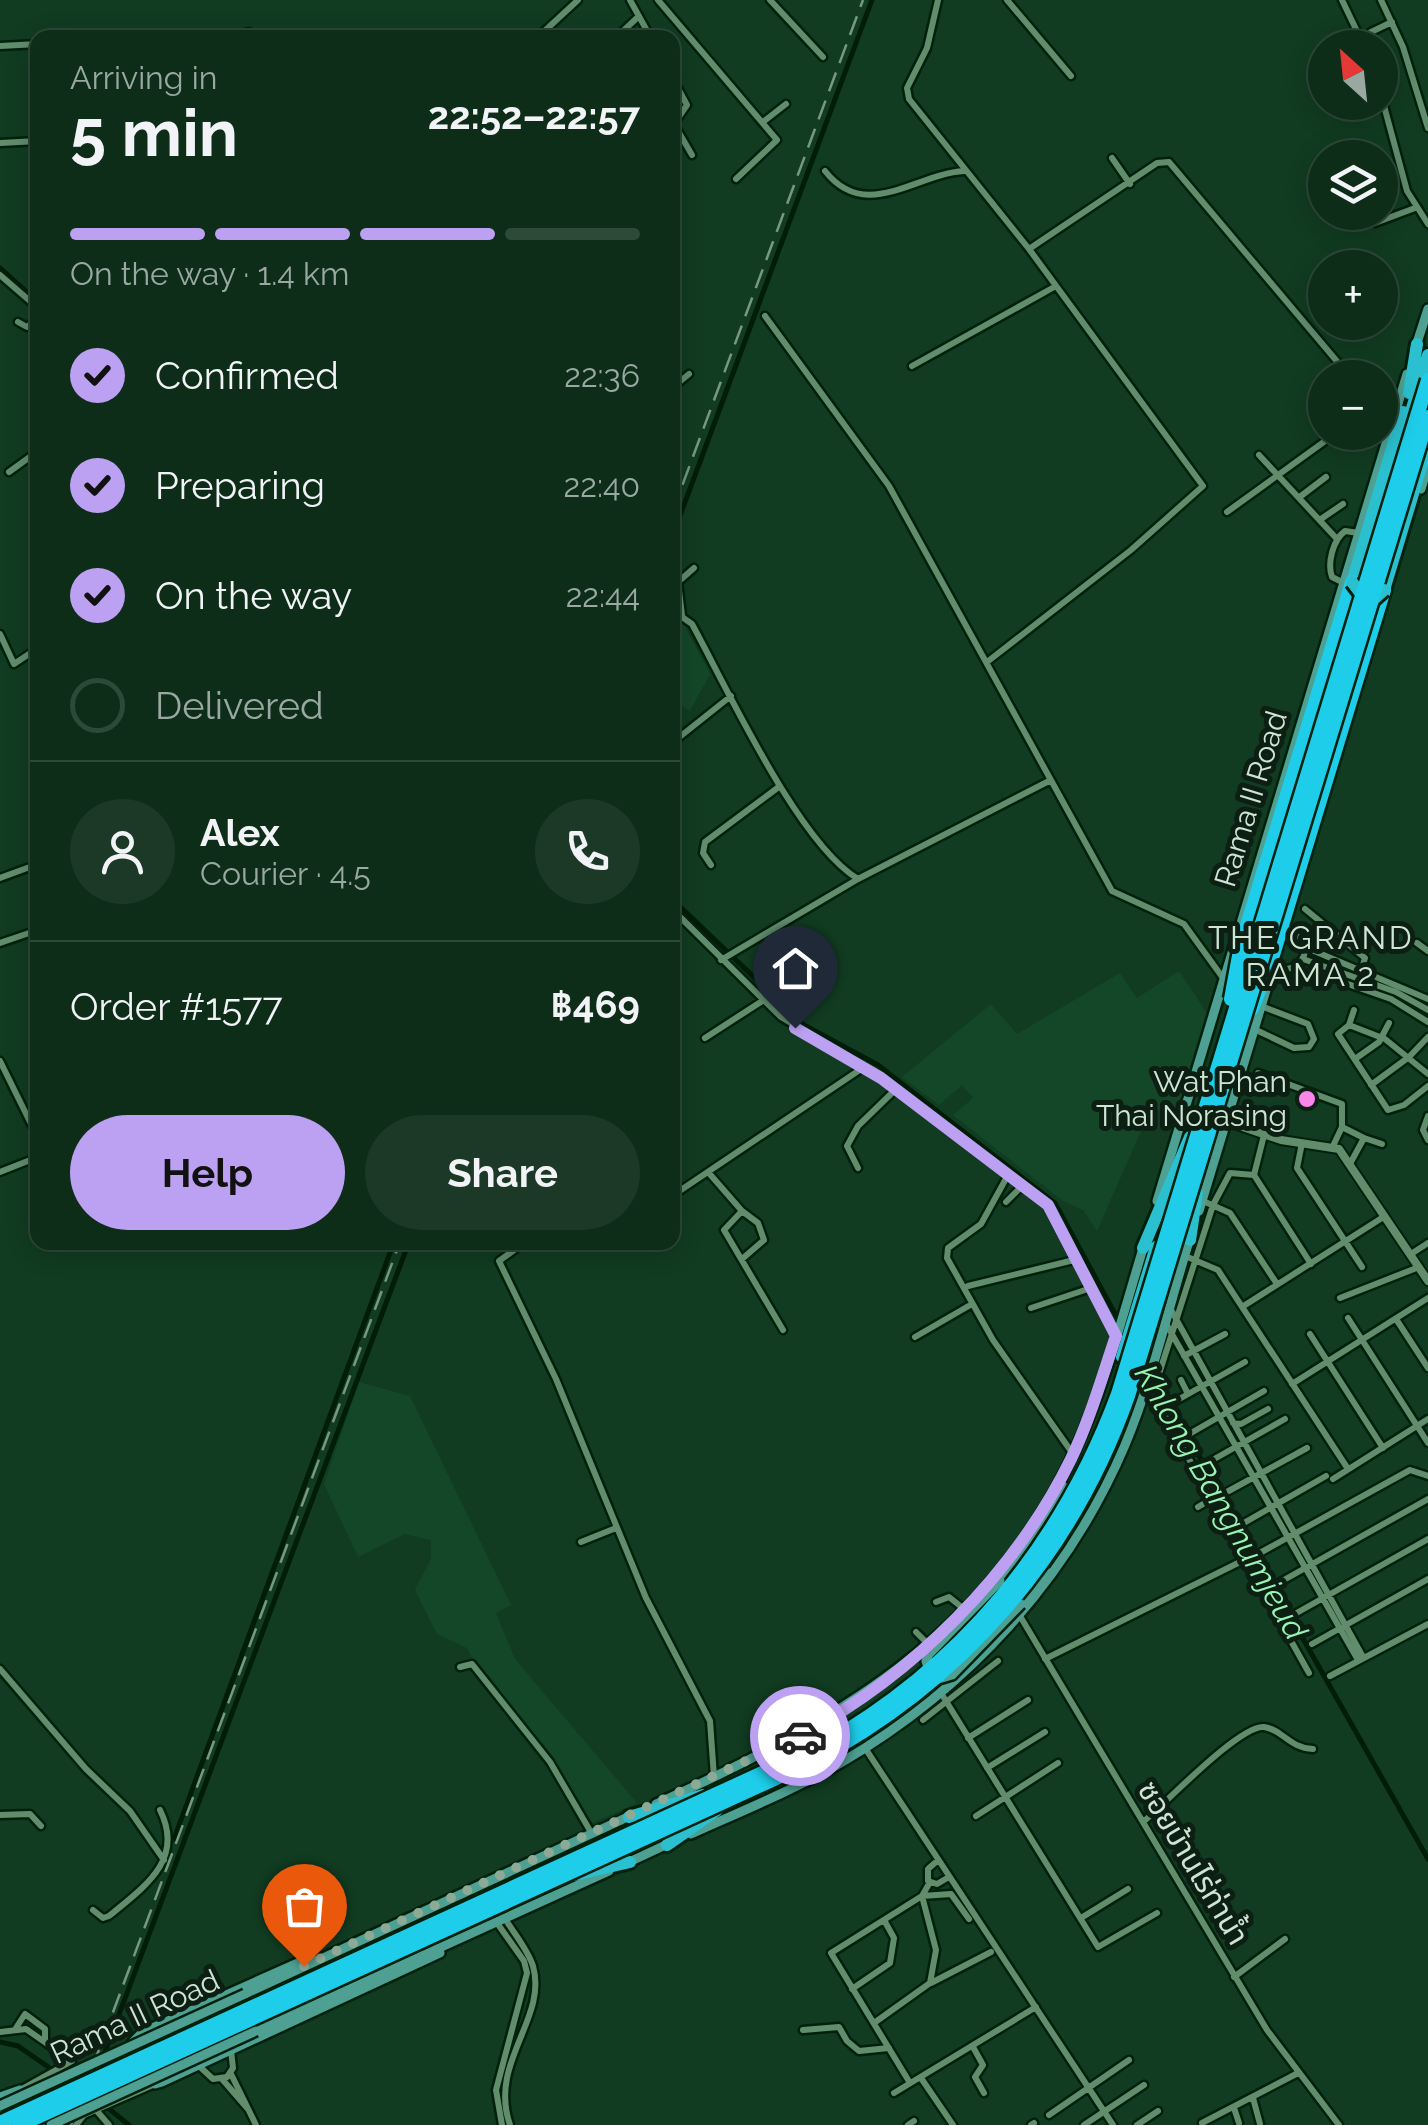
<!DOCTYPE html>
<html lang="en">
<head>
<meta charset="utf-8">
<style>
	body { margin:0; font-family:Raleway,"Noto Sans Thai",sans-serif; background:#1b3926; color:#f1f3f6; height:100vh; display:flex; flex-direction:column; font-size:38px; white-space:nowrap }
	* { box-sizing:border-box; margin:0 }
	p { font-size:32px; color:#9aa8a2 }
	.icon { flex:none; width:55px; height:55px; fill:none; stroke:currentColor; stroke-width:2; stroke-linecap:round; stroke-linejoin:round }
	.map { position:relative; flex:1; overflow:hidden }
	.drawer { position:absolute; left:30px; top:30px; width:650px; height:1220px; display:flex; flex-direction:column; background:#0d2d19; border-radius:20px; box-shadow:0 5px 25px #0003,0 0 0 2px #2d4938 }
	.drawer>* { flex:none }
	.needle { width:65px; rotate:333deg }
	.fabs { position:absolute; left:1308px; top:30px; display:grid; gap:20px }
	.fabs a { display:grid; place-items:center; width:90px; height:90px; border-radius:50%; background:#0d2d19; box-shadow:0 5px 25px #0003,0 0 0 2px #2d4938; font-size:50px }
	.pin { position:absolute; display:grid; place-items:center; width:85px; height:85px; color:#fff; margin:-102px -42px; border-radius:50% 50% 50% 0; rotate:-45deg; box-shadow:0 0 10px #0007 }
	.pin .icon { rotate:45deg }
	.courier { position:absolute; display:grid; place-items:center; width:100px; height:100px; margin:-50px; border:8px solid #bca0f2; border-radius:50%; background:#fff; color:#222; box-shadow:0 2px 12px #0007 }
	.summary em { font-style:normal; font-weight:700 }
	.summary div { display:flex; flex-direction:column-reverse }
	.summary { display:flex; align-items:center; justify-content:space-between; height:170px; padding:0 40px }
	h1 { font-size:65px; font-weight:700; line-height:75px }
	.bar { display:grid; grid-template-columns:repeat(4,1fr); gap:15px 10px; align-content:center; height:120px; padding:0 40px }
	.bar i { height:12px; border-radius:8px; background:#2d4938 }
	.bar .active { background:#bca0f2 }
	.bar p { grid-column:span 4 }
	.line { display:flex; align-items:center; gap:25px; padding:0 40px; border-top:2px solid #2d4938 }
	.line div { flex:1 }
	.round { display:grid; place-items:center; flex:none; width:105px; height:105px; border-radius:52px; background:#1b3926 }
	ol { padding:0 40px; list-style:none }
	li { display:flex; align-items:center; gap:30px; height:110px }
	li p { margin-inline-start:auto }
	li .icon { padding:10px; border-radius:50%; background:#bca0f2; color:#111; stroke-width:4 }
	li:last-child { color:#9aa8a2 }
	li i { width:55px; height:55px; border:5px solid #2d4938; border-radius:50% }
	.primary-button { display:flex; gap:20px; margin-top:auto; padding:20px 40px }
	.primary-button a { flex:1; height:115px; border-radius:60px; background:#bca0f2; color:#111; font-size:40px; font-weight:700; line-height:115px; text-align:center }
	.primary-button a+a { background:#1b3926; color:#f1f3f6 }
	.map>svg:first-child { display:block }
	.built { fill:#144728 }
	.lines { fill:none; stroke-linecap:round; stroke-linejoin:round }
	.canal { stroke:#001d08; stroke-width:5 }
	.minor-casing { stroke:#01210d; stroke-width:11 }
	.tertiary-casing { stroke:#01210d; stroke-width:12 }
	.secondary-casing { stroke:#01210d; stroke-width:14 }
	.trunk-casing { stroke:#01210d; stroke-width:18 }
	.motorway-casing { stroke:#01210d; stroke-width:19 }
	.minor { stroke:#618d6d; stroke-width:6 }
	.tertiary { stroke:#618d6d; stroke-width:8 }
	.secondary { stroke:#4da092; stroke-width:9 }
	.trunk { stroke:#2ac0d0; stroke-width:12 }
	.motorway { stroke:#1dcde9; stroke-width:14 }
	.rail { stroke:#789883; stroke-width:2.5; stroke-dasharray:20 10; stroke-linecap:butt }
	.secondary-bridge-casing { stroke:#01210d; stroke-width:14; stroke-linecap:butt }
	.trunk-bridge-casing { stroke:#01210d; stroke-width:18; stroke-linecap:butt }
	.motorway-bridge-casing { stroke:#01210d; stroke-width:19; stroke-linecap:butt }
	.secondary-bridge { stroke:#4da092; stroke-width:9 }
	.trunk-bridge { stroke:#2ac0d0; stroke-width:12 }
	.motorway-bridge { stroke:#1dcde9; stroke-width:14 }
	.done { stroke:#8caa95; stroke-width:10; stroke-dasharray:0 18 }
	.route { stroke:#bca0f2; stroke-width:12 }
	.poi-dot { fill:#f987e9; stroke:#0d1f12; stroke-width:4 }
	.labels { text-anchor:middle; stroke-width:10; stroke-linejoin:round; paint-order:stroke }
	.street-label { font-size:30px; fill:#cee5d4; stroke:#0d1f12 }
	.poi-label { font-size:30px; fill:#cee5d4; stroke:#0d1f12; text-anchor:end }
	.neighbourhood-label { font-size:32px; letter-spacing:2.5px; fill:#cee5d4; stroke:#0d1f12 }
	.water-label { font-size:32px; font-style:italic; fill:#99f4b4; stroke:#0d1f12 }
</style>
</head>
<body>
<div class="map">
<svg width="1428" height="2125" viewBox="0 0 1428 2125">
	<rect width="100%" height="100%" fill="#113c21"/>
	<path class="built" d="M673,617l9,4 28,53 -20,37 -17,-11z
		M1179,971l30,45 -37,109 -19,-21 -56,127 -14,-21 -20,-9 -110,-86 20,-17 -11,-13 -23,20 -37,-28 89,-73 26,30 103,-61 17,25z
		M359,1382l51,14 101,209 -15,8 19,46 122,144 -47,21 -31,-55 -59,-73 -10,-4 -23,-44 -30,-14 -22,-44 16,-31v-19l-26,-6 -47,23 -34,-73z"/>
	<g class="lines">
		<path class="canal" d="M0,268l38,34
			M672,537l200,-537
			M672,899l132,126 74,40 177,138 65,120
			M1142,1363l26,38 260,458
			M174,1839l220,-597
			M0,2042l18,4 36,25
			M97,2073l312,-831
			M104,2105l25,20"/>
		<defs>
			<path id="minor" d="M630,0l21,38
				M658,0l119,140 -41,39
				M770,0l53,57
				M938,0l-11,48 -20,40 2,11 120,150 174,237 -72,64 -144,112
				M1007,0l64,76
				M1342,0l23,48
				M1381,0l22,47 25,81
				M1371,32l21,-10
				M621,33l18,-17
				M224,38l25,-6
				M537,38l41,-38
				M0,46l38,-2
				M672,77l15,28 -13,19 18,31
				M1380,91l27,100 21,33
				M763,122l23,-18
				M0,143l38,-2
				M1112,158l18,26
				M825,171c41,52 90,3 139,0
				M1375,223l40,-15
				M1029,249l128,-86 12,-1 182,216
				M0,275l38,33
				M765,316l124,170 223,405 72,33 39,54
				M18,322l9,5 11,-9
				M912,366l144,-80
				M672,388l17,-14
				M1380,414l11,13
				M1259,455l78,84
				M9,472l29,-21
				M1301,496l25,-19
				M1227,512l105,-76
				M1321,519l22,-15
				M1344,583l-12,-6c-5,-14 1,-37 13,-46l14,2
				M672,610l20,14c35,64 106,219 166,255
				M682,615l-4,-33 16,-14
				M0,634l14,30 24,-16
				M672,743l59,-47
				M711,865l-8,-12 2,-11 75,-56
				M0,878l38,-14
				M672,909l109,108 99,60 167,128 68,130
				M1305,909l60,49 -3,10
				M0,943l38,-13
				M1417,943l11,8
				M1307,948l121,51
				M1303,959l93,33 32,18
				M721,960l137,-81 193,-99
				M1273,968c20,5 33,-5 33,-25l-20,-16
				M1345,983l46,16 37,23
				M1354,1010l-5,15 -11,9 50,76 16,-5 24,-19
				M1349,1025l36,14 43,35
				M1254,1029l40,19 15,-1 5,-8 -6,-15 -47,-18
				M705,1038l102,-66 5,4
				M1355,1059l24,-17 10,-19
				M0,1061l38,77
				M1258,1073l84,31v23l22,11 -13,24
				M1371,1085l38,-28 19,-20
				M1428,1116l-5,14 5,10
				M1264,1135l-10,40 57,89
				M1364,1138l18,6
				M1302,1143l-5,25 65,99
				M1333,1146l9,-19
				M858,1168l-11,-22 11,-20 38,-37
				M0,1172l38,-15
				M708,1172l34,39 -18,19 59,100
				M1008,1175l-27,49 -33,24 -1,10 46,82 80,114
				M672,1196l192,-129
				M1203,1201l27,12 47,71
				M1006,1202l16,-16
				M525,1242l-26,19 57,118 90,219 64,123 4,56
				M1411,1254l17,-11
				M1185,1256l33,14 130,199
				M742,1259l22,-19 -6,-17 -16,-12
				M968,1286l110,-27
				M1340,1298l79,-31
				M1242,1307l143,-91
				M1031,1308l60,-20
				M1170,1308l193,349
				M1348,1318l80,125
				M1396,1319l32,49
				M1165,1322l193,338
				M1310,1334l73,114
				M915,1337l57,-33
				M1184,1356l41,-22
				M1159,1374l54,-169 17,-32 24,2
				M1181,1380l7,14
				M1292,1384l136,-86
				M1144,1392l13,10 152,271
				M1174,1402l71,-40
				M1233,1423l8,1 27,-15
				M1191,1433l73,-42
				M1209,1462l76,-43
				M1333,1479l95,-60
				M1225,1493l82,-45
				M1198,1507l15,-9
				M1242,1524l84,-48
				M581,1542l35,-14
				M1258,1554l152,-84 18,6
				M1275,1585l153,-86
				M936,1602l13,-5 15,12
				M1293,1615l135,-76
				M1020,1616l247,414 72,95
				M916,1632l12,12
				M1312,1644l116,-65
				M1045,1659l201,-100
				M460,1667l12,-3 78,98 42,72
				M0,1669l86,100 44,42 34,49
				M1330,1676l98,-52
				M941,1693l157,254 59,-34
				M923,1720l75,-59
				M968,1738l60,-38
				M865,1748l248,377
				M987,1768l58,-36
				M0,1815l30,-1 11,12
				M976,1816l82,-53
				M1143,1822c21,-17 96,-97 121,-95 18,2 25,21 49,22
				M937,1861l-9,8v12l9,3 12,-7
				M93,1910l10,8 6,-2c35,-29 76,-56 51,-106
				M1081,1918l47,-29
				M505,1919c9,14 23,31 28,47 15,53 -45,96 -23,159
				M497,1923l27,38 3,12 -31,117 6,35
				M1234,1977l51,-38
				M931,1983l60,-31
				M852,1989l38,-26 4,-25 -10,-18
				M874,2023l56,-40 6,-33 -14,-54 8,-14
				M16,2028l9,-14 20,15v11
				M803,2030l36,-3 8,14 12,10 30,-3
				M0,2032l26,-3 46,32 -52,29
				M973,2047l10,18 -8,12 9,16
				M198,2065l15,14 14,-2 6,-9 -2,-18
				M231,2074l25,51
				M921,2078l32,47
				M222,2079l26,30
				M910,2083l-79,-130 91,-57 29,-2 18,25
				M894,2093l142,-86
				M1253,2098l7,26
				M1234,2108l5,15
				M96,2110l13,15
				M1049,2115l80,-55
				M1202,2123l96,-50
				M76,2125l8,-10 71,-31
				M908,2125l6,-4
				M1031,2125l3,-2
				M1084,2125l60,-40
				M1137,2125l21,-14"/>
			<path id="tertiary" d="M1228,1122l53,18 58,9 89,132"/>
			<path id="secondary" d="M1415,349l13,-40
				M1421,489l7,-23
				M1157,1201l250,-827
				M1199,1211l68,-224
				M1000,1581l63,-95
				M1026,1599l21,-27
				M656,1804c175,-79 332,-167 417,-349 31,-67 50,-140 71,-210
				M691,1834c51,-23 103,-44 151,-72 125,-73 226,-183 283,-317 28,-67 44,-140 66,-210
				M627,1863l45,-21
				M245,1994l387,-179
				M256,2031l353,-160
				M141,2062l-8,-20 10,-10 168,-75
				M148,2075l7,9 7,-2 278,-129
				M0,2097l20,-7 20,35"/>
			<path id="trunk" d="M1409,393l8,-49
				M1407,425l21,-70
				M1352,582l51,-170
				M1384,590l44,-146
				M1190,1240l7,-47
				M1143,1248l47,-111
				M1122,1357l34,-110
				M629,1817l74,-22
				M667,1845l50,-35
				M574,1875l56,-13"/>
			<path id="motorway" d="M1241,945l111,-363
				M1252,1009l21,-54 111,-365"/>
		</defs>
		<use href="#minor" class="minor-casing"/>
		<use href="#tertiary" class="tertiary-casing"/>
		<use href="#secondary" class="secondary-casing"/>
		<use href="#trunk" class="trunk-casing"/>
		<use href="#motorway" class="motorway-casing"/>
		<use href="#minor" class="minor"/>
		<use href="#tertiary" class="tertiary"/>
		<use href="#secondary" class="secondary"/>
		<use href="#trunk" class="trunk"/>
		<use href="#motorway" class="motorway"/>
		<path class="rail" d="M672,513l191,-513
			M71,2125l329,-883"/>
		<defs>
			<path id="secondary-bridge" d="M1000,1581l-71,73 -3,7 4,12 12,5 10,-3 69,-71
				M0,2106l245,-112
				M51,2125l205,-94"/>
			<path id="trunk-bridge" d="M1352,582l12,16h11l9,-8"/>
			<path id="motorway-bridge" d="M1231,999l10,-54
				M0,2123l819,-376c142,-79 243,-202 299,-353l310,-1014
				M20,2125l789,-362c151,-79 262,-206 319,-367l300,-979"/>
		</defs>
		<use href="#secondary-bridge" class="secondary-bridge-casing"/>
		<use href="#trunk-bridge" class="trunk-bridge-casing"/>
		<use href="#motorway-bridge" class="motorway-bridge-casing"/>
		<use href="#secondary-bridge" class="secondary-bridge"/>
		<use href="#trunk-bridge" class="trunk-bridge"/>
		<use href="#motorway-bridge" class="motorway-bridge"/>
	</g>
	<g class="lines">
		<path class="done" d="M304,1966l496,-230"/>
		<path class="route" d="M795,1028l86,50 167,127 68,131c-14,41 -26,83 -45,123 -57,116 -157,215 -271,277"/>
	</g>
	<circle class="poi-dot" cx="1307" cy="1099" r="10"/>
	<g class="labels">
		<g class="street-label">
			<text transform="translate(1251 799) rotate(-73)" y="10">Rama II Road</text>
			<text transform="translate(1193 1863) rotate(59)" y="10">ซอยบ้านไร่ท่าน้ำ</text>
			<text transform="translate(135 2017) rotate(-25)" y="10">Rama II Road</text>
		</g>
		<g class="poi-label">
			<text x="1287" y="1092">Wat Phan<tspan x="1287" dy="34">Thai Norasing</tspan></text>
		</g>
		<g class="neighbourhood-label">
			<text x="1311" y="949">THE GRAND<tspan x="1311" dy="37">RAMA 2</tspan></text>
		</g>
		<g class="water-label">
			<text transform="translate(1221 1502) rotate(60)" y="11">Khlong Bangnumjeud</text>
		</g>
	</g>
</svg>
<div class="fabs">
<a><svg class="needle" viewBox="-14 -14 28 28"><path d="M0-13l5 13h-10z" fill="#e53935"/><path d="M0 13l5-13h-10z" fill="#9aa8a2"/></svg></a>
<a><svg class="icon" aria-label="layers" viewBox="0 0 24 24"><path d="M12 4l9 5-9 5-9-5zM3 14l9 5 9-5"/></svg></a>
<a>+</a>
<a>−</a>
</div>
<div class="pin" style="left:304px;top:1966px;background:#ea580c"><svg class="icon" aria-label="bag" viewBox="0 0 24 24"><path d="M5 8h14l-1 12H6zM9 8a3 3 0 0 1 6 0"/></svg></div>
<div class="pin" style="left:795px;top:1028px;background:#1f2937"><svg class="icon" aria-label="home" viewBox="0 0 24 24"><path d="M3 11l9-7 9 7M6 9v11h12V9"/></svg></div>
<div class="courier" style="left:800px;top:1736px"><svg class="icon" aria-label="car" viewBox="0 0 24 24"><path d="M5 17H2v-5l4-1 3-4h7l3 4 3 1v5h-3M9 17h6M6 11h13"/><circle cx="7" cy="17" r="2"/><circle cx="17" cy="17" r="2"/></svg></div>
<section class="drawer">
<div class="summary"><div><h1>5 min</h1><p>Arriving in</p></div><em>22:52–22:57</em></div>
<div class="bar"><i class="active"></i><i class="active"></i><i class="active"></i><i></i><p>On the way · 1.4 km</p></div>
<ol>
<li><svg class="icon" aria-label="check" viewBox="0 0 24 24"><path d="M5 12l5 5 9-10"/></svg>Confirmed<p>22:36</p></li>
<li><svg class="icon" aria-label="check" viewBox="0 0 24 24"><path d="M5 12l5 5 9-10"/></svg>Preparing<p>22:40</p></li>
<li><svg class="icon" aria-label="check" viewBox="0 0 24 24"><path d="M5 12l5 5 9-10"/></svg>On the way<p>22:44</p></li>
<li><i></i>Delivered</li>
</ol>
<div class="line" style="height:180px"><a class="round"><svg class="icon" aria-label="person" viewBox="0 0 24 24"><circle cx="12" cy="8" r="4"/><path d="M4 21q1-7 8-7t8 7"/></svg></a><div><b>Alex</b><p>Courier · 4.5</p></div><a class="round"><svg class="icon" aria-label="phone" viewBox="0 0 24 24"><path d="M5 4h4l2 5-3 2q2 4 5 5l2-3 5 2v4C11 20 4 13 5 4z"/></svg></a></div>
<div class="line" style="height:130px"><div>Order #1577</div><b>฿469</b></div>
<div class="primary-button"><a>Help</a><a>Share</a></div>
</section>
</div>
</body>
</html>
